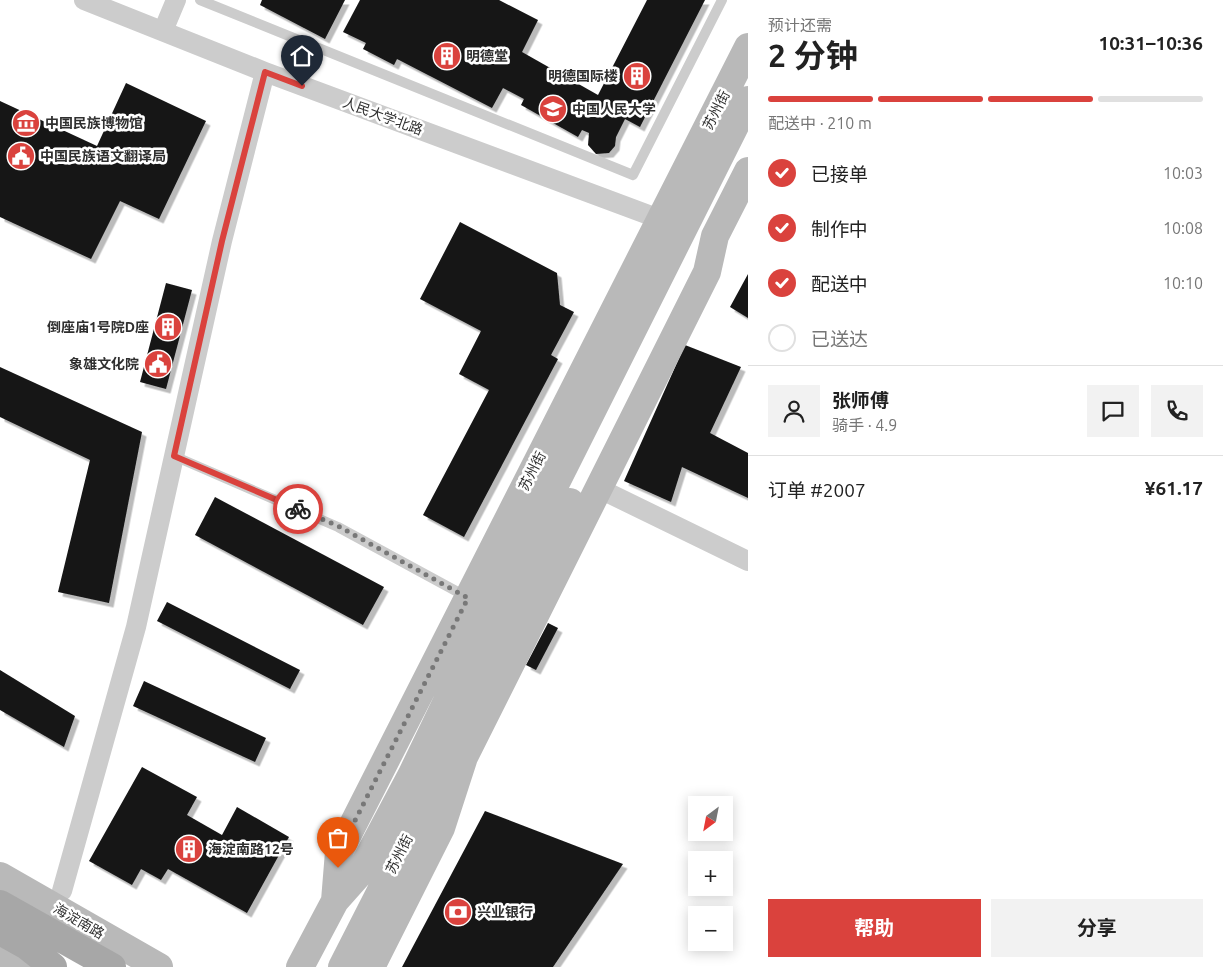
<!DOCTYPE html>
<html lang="zh">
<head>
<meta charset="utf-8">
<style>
	body { margin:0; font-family:Ubuntu,"Noto Sans SC",sans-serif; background:#f2f2f2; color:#222; height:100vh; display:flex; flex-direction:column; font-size:19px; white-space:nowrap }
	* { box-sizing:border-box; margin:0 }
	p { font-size:16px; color:#767676 }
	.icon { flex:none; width:28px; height:28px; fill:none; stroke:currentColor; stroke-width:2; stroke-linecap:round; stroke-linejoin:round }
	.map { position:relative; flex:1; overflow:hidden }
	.drawer { display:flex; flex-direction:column; background:#fff; width:475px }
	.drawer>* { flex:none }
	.needle { width:32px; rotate:212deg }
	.fabs { position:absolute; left:688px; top:796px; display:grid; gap:10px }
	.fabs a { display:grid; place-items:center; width:45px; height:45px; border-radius:0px; background:#fff; box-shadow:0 2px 12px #0003; font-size:25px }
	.pin { position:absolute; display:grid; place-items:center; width:42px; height:42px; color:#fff; margin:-51px -21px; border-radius:50% 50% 50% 0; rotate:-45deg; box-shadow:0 0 5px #0007 }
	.pin .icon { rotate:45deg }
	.courier { position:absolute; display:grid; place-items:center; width:50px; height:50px; margin:-25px; border:4px solid #da423d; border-radius:50%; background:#fff; color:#222; box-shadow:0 1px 6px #0007 }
	.overview em { font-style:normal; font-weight:700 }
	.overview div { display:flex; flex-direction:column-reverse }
	.overview { display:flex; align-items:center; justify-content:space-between; height:85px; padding:0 20px }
	h1 { font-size:32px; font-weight:700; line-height:38px }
	.bar { display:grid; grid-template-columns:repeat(4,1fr); gap:8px 5px; align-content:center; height:60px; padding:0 20px }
	.bar i { height:6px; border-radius:4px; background:#e0e0e0 }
	.bar .active { background:#da423d }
	.bar p { grid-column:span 4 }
	.line { display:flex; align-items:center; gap:12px; padding:0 20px; border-top:1px solid #e0e0e0 }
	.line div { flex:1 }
	.round { display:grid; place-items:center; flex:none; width:52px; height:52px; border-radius:0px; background:#f2f2f2 }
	ol { padding:0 20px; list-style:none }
	li { display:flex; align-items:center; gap:15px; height:55px }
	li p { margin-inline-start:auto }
	li .icon { padding:5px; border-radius:50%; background:#da423d; color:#fff; stroke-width:4 }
	li:last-child { color:#767676 }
	li i { width:28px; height:28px; border:2px solid #e0e0e0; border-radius:50% }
	.button { display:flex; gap:10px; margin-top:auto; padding:10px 20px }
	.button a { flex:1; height:58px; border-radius:0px; background:#da423d; color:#fff; font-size:20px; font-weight:700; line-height:58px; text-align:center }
	.button a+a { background:#f2f2f2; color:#222 }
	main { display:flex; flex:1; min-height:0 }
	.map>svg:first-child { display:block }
	.building { fill:#161616; filter:url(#shadow) }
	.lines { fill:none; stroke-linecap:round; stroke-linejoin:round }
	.lane { stroke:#ccc; stroke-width:10 }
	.street { stroke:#ccc; stroke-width:20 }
	.secondary { stroke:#b9b9b9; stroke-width:28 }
	.primary { stroke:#a7a7a7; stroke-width:28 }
	.done { stroke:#787878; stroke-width:5; stroke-dasharray:0 9 }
	.route { stroke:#da423d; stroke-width:6 }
	.labels { text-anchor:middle; stroke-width:5; stroke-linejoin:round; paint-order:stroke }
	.poi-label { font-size:14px; font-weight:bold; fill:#2f2f2f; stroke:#fff; text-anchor:start }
	.street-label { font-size:14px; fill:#2f2f2f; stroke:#fff }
</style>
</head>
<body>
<main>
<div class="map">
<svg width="748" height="967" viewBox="0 0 748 967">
	<defs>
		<filter id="shadow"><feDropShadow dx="4.5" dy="4.5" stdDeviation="0" flood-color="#0004"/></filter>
	</defs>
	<rect width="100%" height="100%" fill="#fff"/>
	<path class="building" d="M262,0h83l-20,39 -65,-34z
		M360,0h139l39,20 -16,32 76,43 49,-95h58l-65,127 -15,-8 -9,18 -1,9 -6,7 -13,1 -8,-9 1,-12 -7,-3 -4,7 -57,-32 3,-6 -21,-11 -11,20 -95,-49 -3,6 -31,-16 3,-6 -23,-11z
		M126,83l80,38 -47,98 -39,-18 -29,58 -91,-42v-116l97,45z
		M460,222l97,51 3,32 14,7 -23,43 7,4 -94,178 -41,-22 66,-125 -30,-16 22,-43 -61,-32z
		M748,274v44l-18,-11z
		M166,283l26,7 -26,99 -26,-7z
		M685,345l56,22 -31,66 38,20v45l-66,-31 -11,35 -47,-21z
		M0,367l142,65 -33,171 -51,-11 32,-132 -90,-43z
		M215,497l169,90 -21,38 -168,-90z
		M167,602l133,68 -10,19 -133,-68z
		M548,623l10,5 -22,42 -10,-5z
		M0,670l75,46 -11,31 -64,-37z
		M144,681l122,57 -11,24 -122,-56z
		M142,767l55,30 -10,18 35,20 15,-28 52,30 -42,76 -79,-44 -7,11 -20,-11 -9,16 -43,-24z
		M485,811l138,53 -70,103h-151z"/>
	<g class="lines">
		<path class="lane" d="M200,0l433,175 89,-175
			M174,456l164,71 129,70"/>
		<path class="street" d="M84,0l181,72 408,152
			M163,31l13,-31
			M598,488l150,73
			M62,891l74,-264 86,-386 43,-169"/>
		<path class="secondary" d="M0,876l159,91
			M335,901l4,-49 409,-805
			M0,957l17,10
			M300,967l35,-66 24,-27 53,-100 50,-104 286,-570
			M342,967l77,-151 39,-96 112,-218
			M371,967l70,-139 23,-71 243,-485 8,-36 33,-65"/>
		<path class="primary" d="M0,904l112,63
			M0,931l27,15 26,21"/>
	</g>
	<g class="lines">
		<path class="done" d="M298,509l40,17 130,72 -129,254 -1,16"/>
		<path class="route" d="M298,509l-124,-53 48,-215 43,-169 37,14"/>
	</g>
	<defs>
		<symbol id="building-disc" viewBox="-11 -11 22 22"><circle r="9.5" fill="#da423d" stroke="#fff"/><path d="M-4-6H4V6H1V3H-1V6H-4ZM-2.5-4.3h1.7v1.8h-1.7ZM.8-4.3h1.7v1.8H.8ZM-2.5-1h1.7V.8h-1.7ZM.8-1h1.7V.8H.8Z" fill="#fff"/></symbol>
		<symbol id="university-disc" viewBox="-11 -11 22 22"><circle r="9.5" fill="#da423d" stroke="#fff"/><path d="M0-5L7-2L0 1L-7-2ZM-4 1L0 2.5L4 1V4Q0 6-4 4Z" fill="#fff"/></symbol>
		<symbol id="museum-disc" viewBox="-11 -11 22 22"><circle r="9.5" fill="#da423d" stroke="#fff"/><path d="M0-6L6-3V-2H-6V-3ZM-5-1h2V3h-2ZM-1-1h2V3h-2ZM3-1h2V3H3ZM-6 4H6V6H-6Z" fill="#fff"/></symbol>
		<symbol id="civic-disc" viewBox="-11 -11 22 22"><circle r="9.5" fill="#da423d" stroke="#fff"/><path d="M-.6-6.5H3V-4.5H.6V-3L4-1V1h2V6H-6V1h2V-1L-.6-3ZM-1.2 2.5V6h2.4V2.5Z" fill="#fff"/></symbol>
		<symbol id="bank-disc" viewBox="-11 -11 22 22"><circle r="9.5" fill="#da423d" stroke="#fff"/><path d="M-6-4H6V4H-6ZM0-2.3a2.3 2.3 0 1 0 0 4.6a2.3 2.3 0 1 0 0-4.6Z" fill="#fff"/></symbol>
	</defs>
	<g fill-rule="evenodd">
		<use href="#building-disc" x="431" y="40" width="32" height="32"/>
		<use href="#building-disc" x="621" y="60" width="32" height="32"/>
		<use href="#university-disc" x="537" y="93" width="32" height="32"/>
		<use href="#museum-disc" x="10" y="107" width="32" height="32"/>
		<use href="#civic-disc" x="5" y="140" width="32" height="32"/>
		<use href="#building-disc" x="152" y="311" width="32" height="32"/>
		<use href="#civic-disc" x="142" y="348" width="32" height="32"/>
		<use href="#building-disc" x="173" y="833" width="32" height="32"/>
		<use href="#bank-disc" x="442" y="896" width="32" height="32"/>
	</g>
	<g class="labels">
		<g class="poi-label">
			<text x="466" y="61">明德堂</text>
			<text x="618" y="81" text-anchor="end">明德国际楼</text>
			<text x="572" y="114">中国人民大学</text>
			<text x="45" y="128">中国民族博物馆</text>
			<text x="40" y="161">中国民族语文翻译局</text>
			<text x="149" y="332" text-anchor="end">倒座庙1号院D座</text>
			<text x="139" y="369" text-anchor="end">象雄文化院</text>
			<text x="208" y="854">海淀南路12号</text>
			<text x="477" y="917">兴业银行</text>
		</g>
		<g class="street-label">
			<text transform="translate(716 110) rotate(-63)" y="5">苏州街</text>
			<text transform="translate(383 116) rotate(20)" y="5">人民大学北路</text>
			<text transform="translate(532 471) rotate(-63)" y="5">苏州街</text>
			<text transform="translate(399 854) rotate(-63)" y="5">苏州街</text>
			<text transform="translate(79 921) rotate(30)" y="5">海淀南路</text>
		</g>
	</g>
</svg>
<div class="fabs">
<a><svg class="needle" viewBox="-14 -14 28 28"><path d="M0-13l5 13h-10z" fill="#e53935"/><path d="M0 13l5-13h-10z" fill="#767676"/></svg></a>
<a>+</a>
<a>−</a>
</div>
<div class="pin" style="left:338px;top:868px;background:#ea580c"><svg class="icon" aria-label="bag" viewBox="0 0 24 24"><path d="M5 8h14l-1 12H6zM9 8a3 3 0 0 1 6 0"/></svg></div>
<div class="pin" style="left:302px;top:86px;background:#1f2937"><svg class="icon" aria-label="home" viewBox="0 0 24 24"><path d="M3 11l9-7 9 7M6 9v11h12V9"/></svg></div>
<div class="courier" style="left:298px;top:509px"><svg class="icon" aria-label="bike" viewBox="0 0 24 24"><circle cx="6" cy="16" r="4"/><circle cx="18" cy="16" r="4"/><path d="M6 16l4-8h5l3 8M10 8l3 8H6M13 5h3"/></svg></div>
</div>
<section class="drawer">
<div class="overview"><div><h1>2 分钟</h1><p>预计还需</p></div><em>10:31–10:36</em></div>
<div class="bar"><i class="active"></i><i class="active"></i><i class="active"></i><i></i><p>配送中 · 210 m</p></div>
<ol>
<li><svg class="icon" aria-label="check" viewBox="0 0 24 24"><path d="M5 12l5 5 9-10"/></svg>已接单<p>10:03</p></li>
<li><svg class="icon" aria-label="check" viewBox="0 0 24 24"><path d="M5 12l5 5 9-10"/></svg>制作中<p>10:08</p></li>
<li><svg class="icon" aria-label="check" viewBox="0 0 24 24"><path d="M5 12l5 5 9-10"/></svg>配送中<p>10:10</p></li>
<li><i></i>已送达</li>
</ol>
<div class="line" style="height:90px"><a class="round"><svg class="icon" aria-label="person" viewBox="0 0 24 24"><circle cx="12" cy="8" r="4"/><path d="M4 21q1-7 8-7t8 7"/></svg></a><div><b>张师傅</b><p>骑手 · 4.9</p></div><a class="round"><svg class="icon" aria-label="chat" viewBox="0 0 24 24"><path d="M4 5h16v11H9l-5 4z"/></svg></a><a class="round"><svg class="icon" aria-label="phone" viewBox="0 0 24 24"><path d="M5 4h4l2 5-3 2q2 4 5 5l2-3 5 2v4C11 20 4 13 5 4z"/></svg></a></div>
<div class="line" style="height:65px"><div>订单 #2007</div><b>¥61.17</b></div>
<div class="button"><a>帮助</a><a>分享</a></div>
</section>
</main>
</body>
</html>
